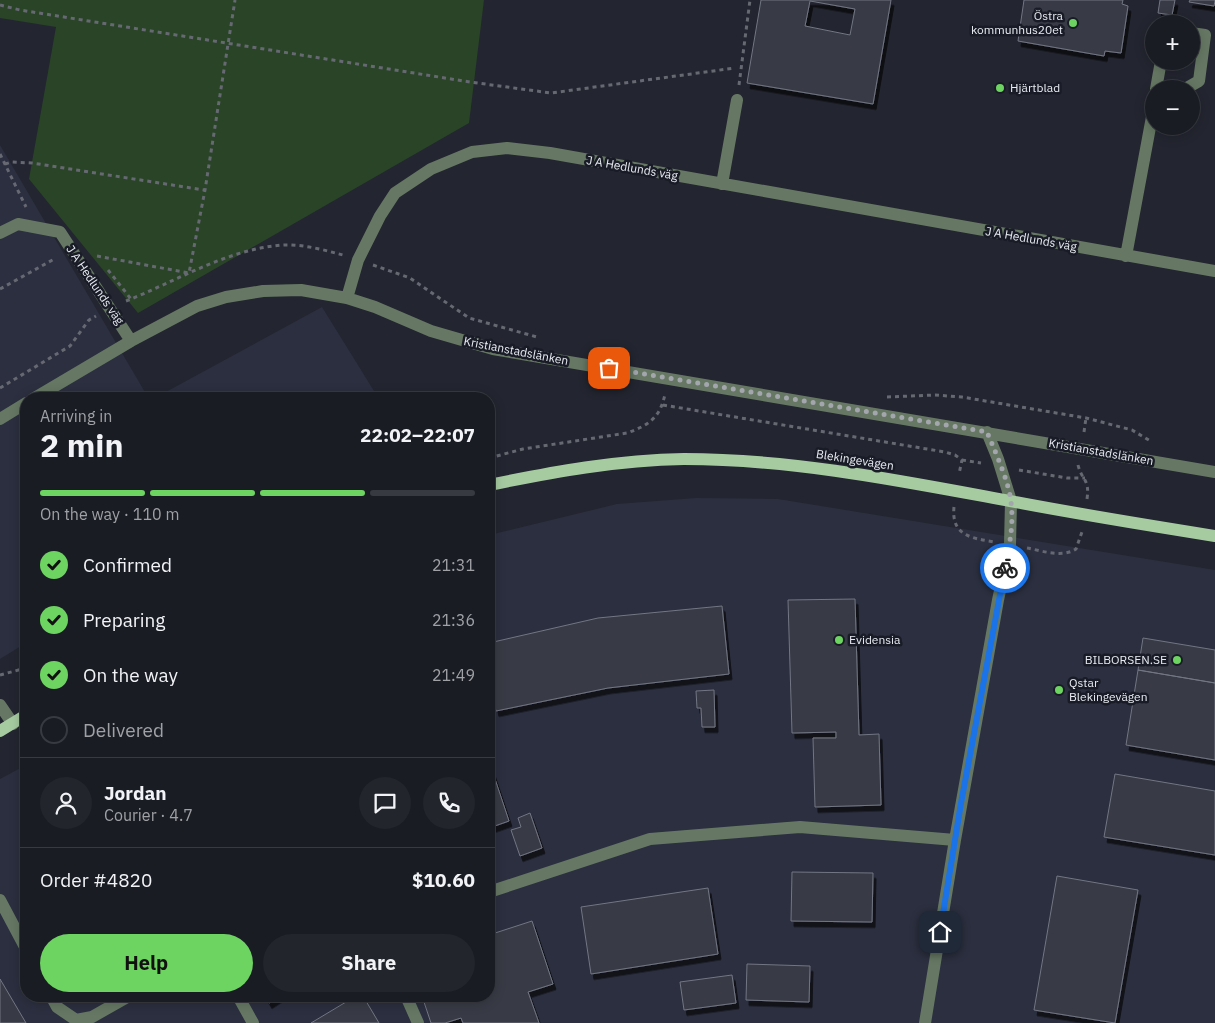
<!DOCTYPE html>
<html lang="en">
<head>
<meta charset="utf-8">
<style>
	body { margin:0; font-family:"IBM Plex Sans",sans-serif; background:#23252c; color:#f1f3f6; height:100vh; display:flex; flex-direction:column; font-size:19px; white-space:nowrap }
	* { box-sizing:border-box; margin:0 }
	p { font-size:16px; color:#9fa1a6 }
	.icon { flex:none; width:28px; height:28px; fill:none; stroke:currentColor; stroke-width:2; stroke-linecap:round; stroke-linejoin:round }
	.map { position:relative; flex:1; overflow:hidden }
	.side { position:absolute; left:20px; top:392px; width:475px; height:610px; display:flex; flex-direction:column; background:#1a1c24; border-radius:20px; box-shadow:0 2px 12px #0003,0 0 0 1px #383a41 }
	.side>* { flex:none }
	.tools { position:absolute; left:1145px; top:15px; display:grid; gap:10px }
	.tools a { display:grid; place-items:center; width:55px; height:55px; border-radius:50%; background:#1a1c24; box-shadow:0 2px 12px #0003,0 0 0 1px #383a41; font-size:25px }
	.pin { position:absolute; display:grid; place-items:center; width:42px; height:42px; color:#fff; margin:-21px; border-radius:10px; box-shadow:0 2px 8px #0006 }
	.courier { position:absolute; display:grid; place-items:center; width:50px; height:50px; margin:-25px; border:4px solid #1a73e8; border-radius:50%; background:#fff; color:#222; box-shadow:0 1px 6px #0007 }
	.head em { font-style:normal; font-weight:700 }
	.head div { display:flex; flex-direction:column-reverse }
	.head { display:flex; align-items:center; justify-content:space-between; height:85px; padding:0 20px }
	h1 { font-size:32px; font-weight:700; line-height:38px }
	.bar { display:grid; grid-template-columns:repeat(4,1fr); gap:8px 5px; align-content:center; height:60px; padding:0 20px }
	.bar i { height:6px; border-radius:4px; background:#383a41 }
	.bar .current { background:#6dd361 }
	.bar p { grid-column:span 4 }
	.line { display:flex; align-items:center; gap:12px; padding:0 20px; border-top:1px solid #383a41 }
	.line div { flex:1 }
	.round { display:grid; place-items:center; flex:none; width:52px; height:52px; border-radius:26px; background:#23252c }
	ol { padding:0 20px; list-style:none }
	li { display:flex; align-items:center; gap:15px; height:55px }
	li p { margin-inline-start:auto }
	li .icon { padding:5px; border-radius:50%; background:#6dd361; color:#111; stroke-width:4 }
	li:last-child { color:#9fa1a6 }
	li i { width:28px; height:28px; border:2px solid #383a41; border-radius:50% }
	.button { display:flex; gap:10px; margin-top:auto; padding:10px 20px }
	.button a { flex:1; height:58px; border-radius:30px; background:#6dd361; color:#111; font-size:20px; font-weight:700; line-height:58px; text-align:center }
	.button a+a { background:#23252c; color:#f1f3f6 }
	.map>svg:first-child { display:block }
	.built { fill:#2b2f3f }
	.green { fill:#2a4427 }
	.building { fill:#373a45; stroke:#737683; fill-rule:evenodd; filter:url(#shadow) }
	.lines { fill:none; stroke-linecap:round; stroke-linejoin:round }
	.path { stroke:#666872; stroke-width:3; stroke-dasharray:4 4; stroke-linecap:butt }
	.minor { stroke:#667864; stroke-width:12 }
	.major { stroke:#a6cba1; stroke-width:12 }
	.done { stroke:#a4a6ae; stroke-width:5; stroke-dasharray:0 9 }
	.route { stroke:#1a73e8; stroke-width:6 }
	.poi-dot { fill:#6dd361; stroke:#191c26; stroke-width:2 }
	.labels { text-anchor:middle; stroke-width:5; stroke-linejoin:round; paint-order:stroke }
	.poi-label { font-size:12px; fill:#e9ebf2; stroke:#191c26; text-anchor:start }
	.street-label { font-size:12px; fill:#e9ebf2; stroke:#191c26 }
</style>
</head>
<body>
<div class="map">
<svg width="1215" height="1023" viewBox="0 0 1215 1023">
	<defs>
		<filter id="shadow"><feDropShadow dx="3" dy="5.5" stdDeviation="0" flood-color="#0009"/></filter>
	</defs>
	<rect width="100%" height="100%" fill="#232530"/>
	<path class="built" d="M0,145l149,254h-123v244l-26,16z
		M322,307l57,92h-226z
		M696,498l82,1 437,71v453h-1215v-244l26,-14v231h463v-461l128,-31z"/>
	<path class="green" d="M0,0h484l-15,123 -331,190 -109,-134 27,-152 -56,-9z"/>
	<path class="building" d="M761,0h130l-18,104 -126,-21zM810,1l45,8 -5,26 -45,-9z
		M1024,0h99l-1,4 6,2 -7,47 -16,-2 -1,5 -86,-15z
		M1160,0h15l-3,15 -14,-2z
		M1190,0h25v1l-1,5 -25,-4z
		M855,599l4,136 20,-1 2,71 -66,2 -2,-69h23v-6l-44,1 -4,-133z
		M722,606l7,68 -121,14 -112,23 -7,-31v-37l109,-25z
		M1143,638l72,12v33l-77,-13z
		M1138,670l77,13v77l-89,-15z
		M714,690l1,37h-13l-1,-19h-4l-1,-17z
		M489,761l20,60 -20,7z
		M1115,774l100,17v64l-111,-18z
		M530,813l12,35 -22,8 -9,-26 10,-3 -3,-9z
		M792,872l81,1 -1,49 -81,-1z
		M1057,876l81,14 -23,133 -81,-13z
		M708,888l10,66 -127,20 -10,-67z
		M532,921l21,63 -25,8 11,31h-76l-2,-5 -16,5h-14l-9,-27h67v-61z
		M747,964l63,2 -1,36 -63,-2z
		M732,975l4,28 -52,7 -4,-28z
		M0,979l26,44h-26z
		M265,996h15l-11,7z
		M356,996h7l16,27h-68z"/>
	<g class="lines">
		<path class="path" d="M0,5l20,5 450,72 81,11 184,-25
			M739,85l11,-85
			M0,154l26,53
			M5,164l7,-2 20,1 172,27
			M97,256l92,17 16,-83 30,-190
			M373,265l37,13 59,40 68,19
			M108,270l23,29
			M0,289l56,-31
			M126,301c51,-20 101,-52 157,-56 20,-1 41,5 60,10
			M0,388l70,-42 19,-26 7,-4
			M887,397l48,-2 27,2 124,21 46,12 20,12
			M663,405l282,47 10,3 7,5 -3,14
			M1084,432l2,-14
			M489,458l34,-9 104,-16c22,-8 33,-15 38,-39
			M962,460l19,3
			M1078,465c4,16 12,14 9,34
			M1019,470l48,8h18
			M954,507c-3,29 18,31 40,35
			M1027,548c16,3 35,10 49,1l6,-17
			M0,675l26,-7"/>
		<path class="minor" d="M1156,89l5,-28
			M1185,89l14,-8 6,-46 -14,-2
			M722,184l15,-84
			M0,233l18,-9 42,8 71,109
			M1126,256l28,-150
			M347,298l11,-38 22,-44 15,-23 36,-24 41,-17 35,-4 43,5 665,118
			M33,399l98,-58 66,-35 29,-9 37,-6 38,-1 46,8 28,9 56,24 62,18 722,123
			M0,419l26,-16
			M0,705l13,19
			M489,892l161,-53 150,-12 155,13
			M0,900l26,49
			M51,996l6,11 19,13 16,-3 37,-21
			M238,996l15,27
			M406,996l12,27
			M925,1023l30,-183 43,-240 12,-55 1,-44 -13,-42 -11,-27"/>
		<path class="major" d="M489,485c64,-13 128,-25 195,-26 109,0 218,22 326,42 68,13 136,24 205,35
			M0,731l26,-16"/>
	</g>
	<g class="lines">
		<path class="done" d="M609,368l378,64c8,19 22,50 24,70 3,23 -2,45 -6,66"/>
		<path class="route" d="M940,932l21,-129 44,-235"/>
	</g>
	<g class="poi-dot">
		<circle cx="1073" cy="23" r="5"/>
		<circle cx="1000" cy="88" r="5"/>
		<circle cx="839" cy="640" r="5"/>
		<circle cx="1177" cy="660" r="5"/>
		<circle cx="1059" cy="690" r="5"/>
	</g>
	<g class="labels">
		<g class="poi-label">
			<text x="1063" y="20" text-anchor="end">Östra<tspan x="1063" dy="14">kommunhus20et</tspan></text>
			<text x="1010" y="92">Hjärtblad</text>
			<text x="849" y="644">Evidensia</text>
			<text x="1167" y="664" text-anchor="end">BILBORSEN.SE</text>
			<text x="1069" y="687">Qstar<tspan x="1069" dy="14">Blekingevägen</tspan></text>
		</g>
		<g class="street-label">
			<text transform="translate(632 168) rotate(10)" y="4">J A Hedlunds väg</text>
			<text transform="translate(1031 239) rotate(10)" y="4">J A Hedlunds väg</text>
			<text transform="translate(95 285) rotate(56)" y="4">J A Hedlunds väg</text>
			<text transform="translate(516 351) rotate(11)" y="4">Kristianstadslänken</text>
			<text transform="translate(1101 452) rotate(10)" y="4">Kristianstadslänken</text>
			<text transform="translate(855 460) rotate(9)" y="4">Blekingevägen</text>
		</g>
	</g>
</svg>
<div class="tools">
<a>+</a>
<a>−</a>
</div>
<div class="pin" style="left:609px;top:368px;background:#ea580c"><svg class="icon" aria-label="bag" viewBox="0 0 24 24"><path d="M5 8h14l-1 12H6zM9 8a3 3 0 0 1 6 0"/></svg></div>
<div class="pin" style="left:940px;top:932px;background:#1f2937"><svg class="icon" aria-label="home" viewBox="0 0 24 24"><path d="M3 11l9-7 9 7M6 9v11h12V9"/></svg></div>
<div class="courier" style="left:1005px;top:568px"><svg class="icon" aria-label="bike" viewBox="0 0 24 24"><circle cx="6" cy="16" r="4"/><circle cx="18" cy="16" r="4"/><path d="M6 16l4-8h5l3 8M10 8l3 8H6M13 5h3"/></svg></div>
<section class="side">
<div class="head"><div><h1>2 min</h1><p>Arriving in</p></div><em>22:02–22:07</em></div>
<div class="bar"><i class="current"></i><i class="current"></i><i class="current"></i><i></i><p>On the way · 110 m</p></div>
<ol>
<li><svg class="icon" aria-label="check" viewBox="0 0 24 24"><path d="M5 12l5 5 9-10"/></svg>Confirmed<p>21:31</p></li>
<li><svg class="icon" aria-label="check" viewBox="0 0 24 24"><path d="M5 12l5 5 9-10"/></svg>Preparing<p>21:36</p></li>
<li><svg class="icon" aria-label="check" viewBox="0 0 24 24"><path d="M5 12l5 5 9-10"/></svg>On the way<p>21:49</p></li>
<li><i></i>Delivered</li>
</ol>
<div class="line" style="height:90px"><a class="round"><svg class="icon" aria-label="person" viewBox="0 0 24 24"><circle cx="12" cy="8" r="4"/><path d="M4 21q1-7 8-7t8 7"/></svg></a><div><b>Jordan</b><p>Courier · 4.7</p></div><a class="round"><svg class="icon" aria-label="chat" viewBox="0 0 24 24"><path d="M4 5h16v11H9l-5 4z"/></svg></a><a class="round"><svg class="icon" aria-label="phone" viewBox="0 0 24 24"><path d="M5 4h4l2 5-3 2q2 4 5 5l2-3 5 2v4C11 20 4 13 5 4z"/></svg></a></div>
<div class="line" style="height:65px"><div>Order #4820</div><b>$10.60</b></div>
<div class="button"><a>Help</a><a>Share</a></div>
</section>
</div>
</body>
</html>
